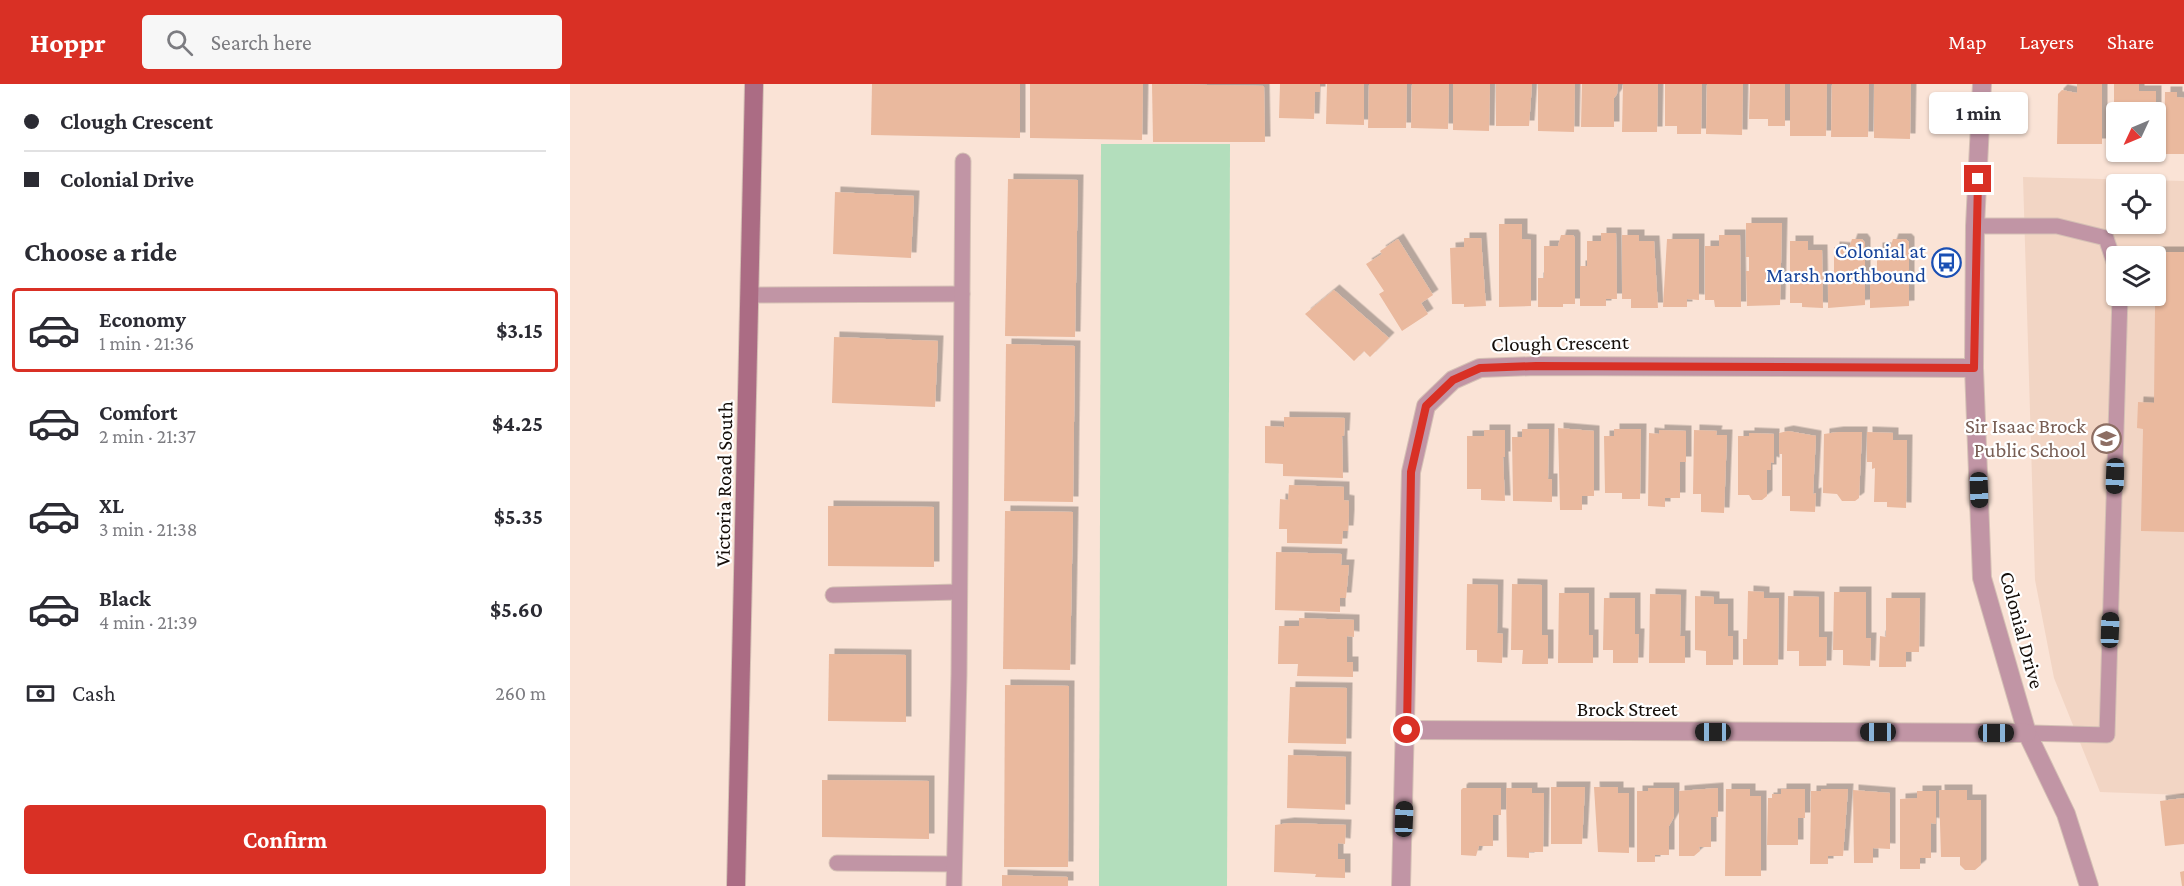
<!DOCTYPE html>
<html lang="en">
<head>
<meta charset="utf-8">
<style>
  body { margin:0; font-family:"Crimson Pro",serif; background:#f7f7f7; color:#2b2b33; height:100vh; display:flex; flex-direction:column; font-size:22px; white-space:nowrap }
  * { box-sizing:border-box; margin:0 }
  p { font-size:20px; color:#7c7c81 }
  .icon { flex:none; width:33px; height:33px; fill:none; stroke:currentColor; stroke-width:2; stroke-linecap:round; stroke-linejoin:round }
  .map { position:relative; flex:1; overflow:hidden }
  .details { display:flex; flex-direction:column; background:#fff; width:570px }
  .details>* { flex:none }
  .guide { display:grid; align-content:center; height:132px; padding:0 24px; background:#fff }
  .needle { width:39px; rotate:226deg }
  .buttons { position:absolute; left:1536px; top:18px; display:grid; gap:12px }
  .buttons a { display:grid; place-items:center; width:60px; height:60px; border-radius:6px; background:#fff; box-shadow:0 2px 4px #0004; font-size:30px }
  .end { position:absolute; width:27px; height:27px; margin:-14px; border:8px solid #d93025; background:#fff; box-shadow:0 0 0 3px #fff }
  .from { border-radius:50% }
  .bubble { position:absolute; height:42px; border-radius:6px; background:#fff; box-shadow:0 2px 4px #0004; font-size:20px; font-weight:700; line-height:42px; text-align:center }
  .car { position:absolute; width:18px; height:36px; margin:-18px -9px; border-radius:8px; box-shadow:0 0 4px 2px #0007; background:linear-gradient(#222 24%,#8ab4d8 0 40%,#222 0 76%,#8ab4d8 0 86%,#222 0) }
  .guide b { display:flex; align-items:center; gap:21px; height:57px; font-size:22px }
  .guide b+b { border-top:2px solid #e1e1e2 }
  .guide i { width:15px; height:15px; background:#2b2b33 }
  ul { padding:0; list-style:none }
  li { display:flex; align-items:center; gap:18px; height:84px; margin:0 12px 9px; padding:0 12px; border:3px solid transparent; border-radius:6px }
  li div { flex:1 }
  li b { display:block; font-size:22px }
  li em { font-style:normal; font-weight:700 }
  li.selected { border-color:#d93025 }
  li>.icon { width:54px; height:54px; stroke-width:1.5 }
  h2 { padding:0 24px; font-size:27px; line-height:72px }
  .pay { display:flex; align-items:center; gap:15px; height:66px; padding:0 24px; font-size:22px }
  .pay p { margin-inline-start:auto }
  .primary-button { display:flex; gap:12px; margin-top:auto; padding:12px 24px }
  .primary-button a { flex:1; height:69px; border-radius:6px; background:#d93025; color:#fff; font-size:24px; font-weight:700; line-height:69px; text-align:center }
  header { display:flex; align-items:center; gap:36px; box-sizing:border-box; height:84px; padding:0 30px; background:#d93025; color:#fff }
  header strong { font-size:28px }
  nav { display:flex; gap:33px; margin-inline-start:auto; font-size:21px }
  .search { width:420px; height:54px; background:#f7f7f7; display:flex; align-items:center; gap:15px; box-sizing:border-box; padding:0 21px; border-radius:6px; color:#7c7c81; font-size:22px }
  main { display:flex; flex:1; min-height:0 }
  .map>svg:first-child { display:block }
  .built { fill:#f2d5c4; fill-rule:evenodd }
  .green { fill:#b3debc }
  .building { fill:#eab99e; filter:url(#shadow) }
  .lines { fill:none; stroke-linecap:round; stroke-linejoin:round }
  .service-casing { stroke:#d5c1b5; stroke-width:17 }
  .minor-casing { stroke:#d5c1b5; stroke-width:20 }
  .secondary-casing { stroke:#d5c1b5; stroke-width:20 }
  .service { stroke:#c195a5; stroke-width:15 }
  .minor { stroke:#c195a5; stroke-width:18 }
  .secondary { stroke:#ab6c84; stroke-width:18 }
  .route { stroke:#d93025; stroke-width:8 }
  .labels { text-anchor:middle; stroke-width:4.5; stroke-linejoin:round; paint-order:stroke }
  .transit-label { font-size:21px; fill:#164399; stroke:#fff; text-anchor:end }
  .street-label { font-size:21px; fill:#150e09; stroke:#fff }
  .education-label { font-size:21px; fill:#785e54; stroke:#fff; text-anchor:end }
</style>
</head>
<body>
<header>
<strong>Hoppr</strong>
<div class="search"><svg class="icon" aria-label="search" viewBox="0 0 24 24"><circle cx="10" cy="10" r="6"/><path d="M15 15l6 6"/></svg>Search here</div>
<nav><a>Map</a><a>Layers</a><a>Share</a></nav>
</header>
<main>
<section class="details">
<div class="guide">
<b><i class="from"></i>Clough Crescent</b>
<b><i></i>Colonial Drive</b>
</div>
<h2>Choose a ride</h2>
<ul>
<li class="selected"><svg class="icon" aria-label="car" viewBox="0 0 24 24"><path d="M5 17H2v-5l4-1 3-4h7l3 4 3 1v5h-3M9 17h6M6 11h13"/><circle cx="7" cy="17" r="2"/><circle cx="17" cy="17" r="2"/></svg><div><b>Economy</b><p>1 min · 21:36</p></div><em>$3.15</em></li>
<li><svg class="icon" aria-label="car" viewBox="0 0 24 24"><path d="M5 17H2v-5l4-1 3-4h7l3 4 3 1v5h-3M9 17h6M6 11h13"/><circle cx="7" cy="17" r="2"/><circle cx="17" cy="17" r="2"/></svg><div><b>Comfort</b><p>2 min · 21:37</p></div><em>$4.25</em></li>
<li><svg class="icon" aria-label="car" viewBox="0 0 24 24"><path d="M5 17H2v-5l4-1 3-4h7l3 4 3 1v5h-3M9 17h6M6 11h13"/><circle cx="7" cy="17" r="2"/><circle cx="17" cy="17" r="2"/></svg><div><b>XL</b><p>3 min · 21:38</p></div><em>$5.35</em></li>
<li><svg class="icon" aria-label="car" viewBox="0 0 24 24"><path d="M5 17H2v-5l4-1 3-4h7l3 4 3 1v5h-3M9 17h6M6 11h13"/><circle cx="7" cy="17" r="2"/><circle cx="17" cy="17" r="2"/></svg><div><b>Black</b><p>4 min · 21:39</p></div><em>$5.60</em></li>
</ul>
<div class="pay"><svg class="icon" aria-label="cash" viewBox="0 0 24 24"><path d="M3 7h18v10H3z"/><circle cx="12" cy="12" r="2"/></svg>Cash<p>260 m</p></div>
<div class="primary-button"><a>Confirm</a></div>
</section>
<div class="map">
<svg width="1614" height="802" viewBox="0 0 1614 802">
  <defs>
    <filter id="shadow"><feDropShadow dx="5.5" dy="-5.5" stdDeviation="0" flood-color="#0004"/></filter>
  </defs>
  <rect width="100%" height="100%" fill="#fae3d6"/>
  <path class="built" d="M1453 93 1614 97V711L1530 708 1484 594 1465 496ZM1546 100H1586V140H1546ZM1546 172H1586V212H1546Z"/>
  <polygon class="green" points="531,60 660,60 657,802 529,802"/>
  <g class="building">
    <polygon points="302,0 450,0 450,54 301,51"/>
    <polygon points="460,0 573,0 572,56 460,54"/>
    <polygon points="582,0 694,2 695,58 583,58"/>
    <polygon points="710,0 750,0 750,8 745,8 744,35 709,34"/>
    <polygon points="757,0 794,0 794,41 756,40"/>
    <polygon points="799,0 837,0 836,44 798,44"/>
    <polygon points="842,0 879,0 878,45 841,44"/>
    <polygon points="883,0 920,0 919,47 883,46"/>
    <polygon points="926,0 962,0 959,42 926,42"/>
    <polygon points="968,0 1005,0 1004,48 968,47"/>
    <polygon points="1012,0 1048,0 1047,10 1044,14 1044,43 1011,43"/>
    <polygon points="1053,0 1088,0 1087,48 1052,48"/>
    <polygon points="1095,0 1132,0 1131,50 1107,50 1107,42 1095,42"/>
    <polygon points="1137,0 1173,0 1172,51 1136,50"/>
    <polygon points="1180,0 1215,0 1215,42 1198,42 1198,35 1179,35"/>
    <polygon points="1220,0 1257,0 1256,52 1220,52"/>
    <polygon points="1262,0 1299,0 1298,53 1261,53"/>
    <polygon points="1304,0 1341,0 1340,55 1304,54"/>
    <polygon points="1507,0 1532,0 1532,60 1487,60 1488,10 1492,6 1507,9"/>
    <polygon points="1544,0 1569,0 1569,7 1586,7 1586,28 1546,28 1546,68 1586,68 1586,70 1544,70"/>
    <polygon points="1595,8 1607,8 1607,13 1614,14 1614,70 1594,70"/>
    <polygon points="438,95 508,96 505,253 435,252"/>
    <polygon points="265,108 344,112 341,174 263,170"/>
    <polygon points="1176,139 1212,139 1210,221 1177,222 1176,187 1179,187 1179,173 1176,173"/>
    <polygon points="929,140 952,140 952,155 961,156 961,222 929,223"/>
    <polygon points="1031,149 1046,149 1047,215 1036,215 1036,222 1010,222 1010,182 1017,182 1017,157 1031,157"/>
    <polygon points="991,151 1003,151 1005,154 1005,220 993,220 993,223 968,223 968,194 974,194 974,162 988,162"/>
    <polygon points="1052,151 1069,151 1069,157 1084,157 1088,224 1061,224 1061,215 1052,215"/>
    <polygon points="1149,151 1170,151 1171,223 1145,223 1144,216 1135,216 1135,162 1149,162"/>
    <polygon points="894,154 911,154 916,222 894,223 894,220 882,220 880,164 894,163"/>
    <polygon points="828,155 863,211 851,219 858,230 832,247 809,210 814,207 796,180 812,170 810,167"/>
    <polygon points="1097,155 1129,155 1129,216 1117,215 1117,223 1093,223"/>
    <polygon points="1282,155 1292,155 1295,159 1295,221 1258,224 1258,194 1264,194 1264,163 1279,164"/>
    <polygon points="1323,155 1336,155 1339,158 1339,222 1300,224 1300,195 1305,195 1307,189 1307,164 1320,164"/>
    <polygon points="1220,157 1238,157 1238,166 1252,166 1253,224 1232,223 1232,219 1220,219"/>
    <polygon points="1580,168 1614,168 1614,448 1571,447 1573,345 1567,344 1568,318 1584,319 1585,222 1579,222 1579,212 1586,212 1586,172 1580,172"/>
    <polygon points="764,206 819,254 800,273 794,267 784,277 735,230"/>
    <polygon points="264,253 368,257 365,323 262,319"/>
    <polygon points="436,260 505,262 503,418 434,417"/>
    <polygon points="714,333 775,334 774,352 772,352 773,394 713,392 713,380 695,379 695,342 714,343"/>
    <polygon points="988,344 1024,347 1024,412 1012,412 1012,426 990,426"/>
    <polygon points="952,345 979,345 978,395 982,395 982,418 943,417 942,353 952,353"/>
    <polygon points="1044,345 1071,345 1070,415 1052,415 1052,409 1035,409 1034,352 1044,352"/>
    <polygon points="914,346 935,346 935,373 933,373 935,417 911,416 911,405 897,405 897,352 914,352"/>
    <polygon points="1089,346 1116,347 1116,378 1110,378 1110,414 1095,414 1095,423 1078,422 1079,349 1089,350"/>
    <polygon points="1124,346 1147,347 1146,351 1157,351 1154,429 1131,428 1131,410 1123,410"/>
    <polygon points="1218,347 1246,352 1243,410 1246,409 1245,428 1220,427 1220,412 1212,412 1212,370 1209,370 1209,349"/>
    <polygon points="1268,348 1292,348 1289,414 1285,417 1272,417 1267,410 1253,409 1254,350"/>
    <polygon points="1297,348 1323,349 1323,356 1337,356 1336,424 1317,423 1317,418 1304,418 1305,384 1302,385 1302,378 1297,378"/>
    <polygon points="1179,349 1204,350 1204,379 1201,378 1201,386 1197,386 1197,412 1192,416 1182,416 1179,411 1168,411 1168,352 1179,352"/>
    <polygon points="719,401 774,403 774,416 779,417 779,431 778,447 773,447 772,460 717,459 717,445 709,445 710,415 718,416"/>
    <polygon points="258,422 364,423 364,483 258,482"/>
    <polygon points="435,427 503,428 500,586 433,585"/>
    <polygon points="706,468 772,470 771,481 779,481 776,514 770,514 770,528 705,526"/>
    <polygon points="897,500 928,501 927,549 933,550 932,579 907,578 907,566 896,566"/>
    <polygon points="942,500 972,501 972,551 978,551 978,580 952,580 953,566 941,566"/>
    <polygon points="1178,507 1194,508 1194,514 1209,514 1208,581 1173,581 1173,555 1177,555"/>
    <polygon points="1264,508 1296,508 1296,554 1301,554 1300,582 1273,581 1273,566 1263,566"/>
    <polygon points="989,509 1019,509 1019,551 1023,551 1023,579 988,579"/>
    <polygon points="1080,510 1111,511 1110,552 1115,552 1115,579 1079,579"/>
    <polygon points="1125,512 1144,513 1144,520 1158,520 1158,552 1163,552 1163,581 1136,581 1136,567 1125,566"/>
    <polygon points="1218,512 1249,513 1249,553 1257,553 1256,582 1229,582 1229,567 1217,567"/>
    <polygon points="1034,514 1065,514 1065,550 1069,550 1068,579 1043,579 1043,566 1033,566"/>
    <polygon points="1316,514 1350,514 1349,568 1336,568 1336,583 1309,583 1310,552 1316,553"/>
    <polygon points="729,534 784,536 784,553 777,552 777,578 783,578 783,593 727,592 728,580 708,580 709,542 729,542"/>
    <polygon points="259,570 336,571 336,638 258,637"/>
    <polygon points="435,601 499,602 498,783 434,783"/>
    <polygon points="720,603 777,604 776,660 718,659"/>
    <polygon points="718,671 776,673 775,726 717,724"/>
    <polygon points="252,696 359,697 359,755 252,753"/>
    <polygon points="981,703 1015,703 1012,760 981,760"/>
    <polygon points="1024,703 1048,703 1048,709 1059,709 1059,769 1028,768"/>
    <polygon points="893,704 931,704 931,731 923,731 923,762 909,762 906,772 891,771 891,706"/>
    <polygon points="936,704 962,704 962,709 974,709 973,768 959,768 959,774 937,773"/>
    <polygon points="1078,704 1104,704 1104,733 1099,742 1099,771 1085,771 1085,778 1067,778 1067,707 1078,707"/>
    <polygon points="1148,704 1148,733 1141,733 1141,763 1129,763 1130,767 1124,772 1109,772 1109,707"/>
    <polygon points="1156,705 1180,705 1180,712 1191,712 1191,792 1155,792"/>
    <polygon points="1211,705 1235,705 1235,734 1228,734 1228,761 1197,761 1198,714 1202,714 1202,710 1211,710"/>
    <polygon points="1251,705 1278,705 1273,772 1258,772 1258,780 1240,780 1241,707 1251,707"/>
    <polygon points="1283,706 1320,709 1320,765 1303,764 1303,779 1284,779"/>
    <polygon points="1369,706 1397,706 1397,716 1411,716 1411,781 1405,786 1395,786 1390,781 1390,773 1371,773"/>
    <polygon points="1347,707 1366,707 1366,740 1361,739 1361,774 1350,774 1350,785 1330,785 1330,715 1347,714"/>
    <polygon points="1614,714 1614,760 1595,762 1590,717"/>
    <polygon points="719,739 776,741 775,760 768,759 768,775 775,775 775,794 745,793 746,790 704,788 705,741"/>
    <polygon points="1614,787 1614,802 1612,802 1610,788"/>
    <polygon points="432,791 498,793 498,802 432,802"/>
  </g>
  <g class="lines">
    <defs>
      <g id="service">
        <polyline points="1405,142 1487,142 1536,154 1546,184"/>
        <polyline points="181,211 392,210"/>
        <polyline points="263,511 388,508"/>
        <polyline points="1457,649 1537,651 1550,212"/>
        <polyline points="267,779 384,780"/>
        <polyline points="384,802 389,590 393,77"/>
      </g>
      <g id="minor">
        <polyline points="1412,0 1405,142 1404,284 1412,494 1457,649 1496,730 1519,802"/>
        <polyline points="837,646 1457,649"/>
        <polyline points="831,802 841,388 856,322 883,296 910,284 966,282 1404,284"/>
      </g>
      <polyline id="secondary" points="166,802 184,0"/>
    </defs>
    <use href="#service" class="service-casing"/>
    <use href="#minor" class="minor-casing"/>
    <use href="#secondary" class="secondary-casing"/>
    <use href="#service" class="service"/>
    <use href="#minor" class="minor"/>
    <use href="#secondary" class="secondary"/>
  </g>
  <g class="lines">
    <polyline class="route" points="837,646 841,388 856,322 883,296 910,284 966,282 1404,284 1408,95"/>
  </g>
  <defs>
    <symbol id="bus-ring" viewBox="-11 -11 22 22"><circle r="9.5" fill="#fff" stroke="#1a4fb4" stroke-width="1.5"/><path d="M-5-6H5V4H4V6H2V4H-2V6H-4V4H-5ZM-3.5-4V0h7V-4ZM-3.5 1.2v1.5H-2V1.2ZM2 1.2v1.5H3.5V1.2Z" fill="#1a4fb4"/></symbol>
    <symbol id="school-ring" viewBox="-11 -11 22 22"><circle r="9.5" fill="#fff" stroke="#8d6e63" stroke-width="1.5"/><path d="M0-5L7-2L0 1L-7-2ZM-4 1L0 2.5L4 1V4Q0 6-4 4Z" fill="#8d6e63"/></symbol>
  </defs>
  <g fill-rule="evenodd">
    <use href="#bus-ring" x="1360" y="162" width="33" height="33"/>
    <use href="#school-ring" x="1520" y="338" width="33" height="33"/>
  </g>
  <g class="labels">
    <g class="transit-label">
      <text x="1356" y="174">Colonial at<tspan x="1356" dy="24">Marsh northbound</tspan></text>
    </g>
    <g class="street-label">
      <text transform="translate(990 259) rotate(-1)" y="7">Clough Crescent</text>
      <text transform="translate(154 400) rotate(-89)" y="7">Victoria Road South</text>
      <text transform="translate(1452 546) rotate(75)" y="7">Colonial Drive</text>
      <text x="1057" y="632">Brock Street</text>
    </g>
    <g class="education-label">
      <text x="1516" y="349">Sir Isaac Brock<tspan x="1516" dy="24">Public School</tspan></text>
    </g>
  </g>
</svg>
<div class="buttons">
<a><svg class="needle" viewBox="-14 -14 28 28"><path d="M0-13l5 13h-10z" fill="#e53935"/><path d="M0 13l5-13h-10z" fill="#7c7c81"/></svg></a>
<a><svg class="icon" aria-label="locate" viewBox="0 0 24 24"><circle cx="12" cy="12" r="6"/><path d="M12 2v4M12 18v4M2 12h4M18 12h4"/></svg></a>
<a><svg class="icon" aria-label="layers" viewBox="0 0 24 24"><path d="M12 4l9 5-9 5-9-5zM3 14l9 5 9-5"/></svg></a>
</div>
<i class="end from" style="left:837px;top:646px"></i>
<i class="end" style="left:1408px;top:95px"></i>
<div class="bubble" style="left:1359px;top:8px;width:99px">1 min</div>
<i class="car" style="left:1545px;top:392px;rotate:182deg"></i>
<i class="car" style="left:1409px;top:406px;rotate:178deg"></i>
<i class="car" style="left:1540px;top:546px;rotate:2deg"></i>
<i class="car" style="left:1143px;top:648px;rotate:270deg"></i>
<i class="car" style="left:1308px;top:648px;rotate:270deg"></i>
<i class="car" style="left:1426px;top:649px;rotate:90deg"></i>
<i class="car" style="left:834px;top:735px;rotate:2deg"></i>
</div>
</main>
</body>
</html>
